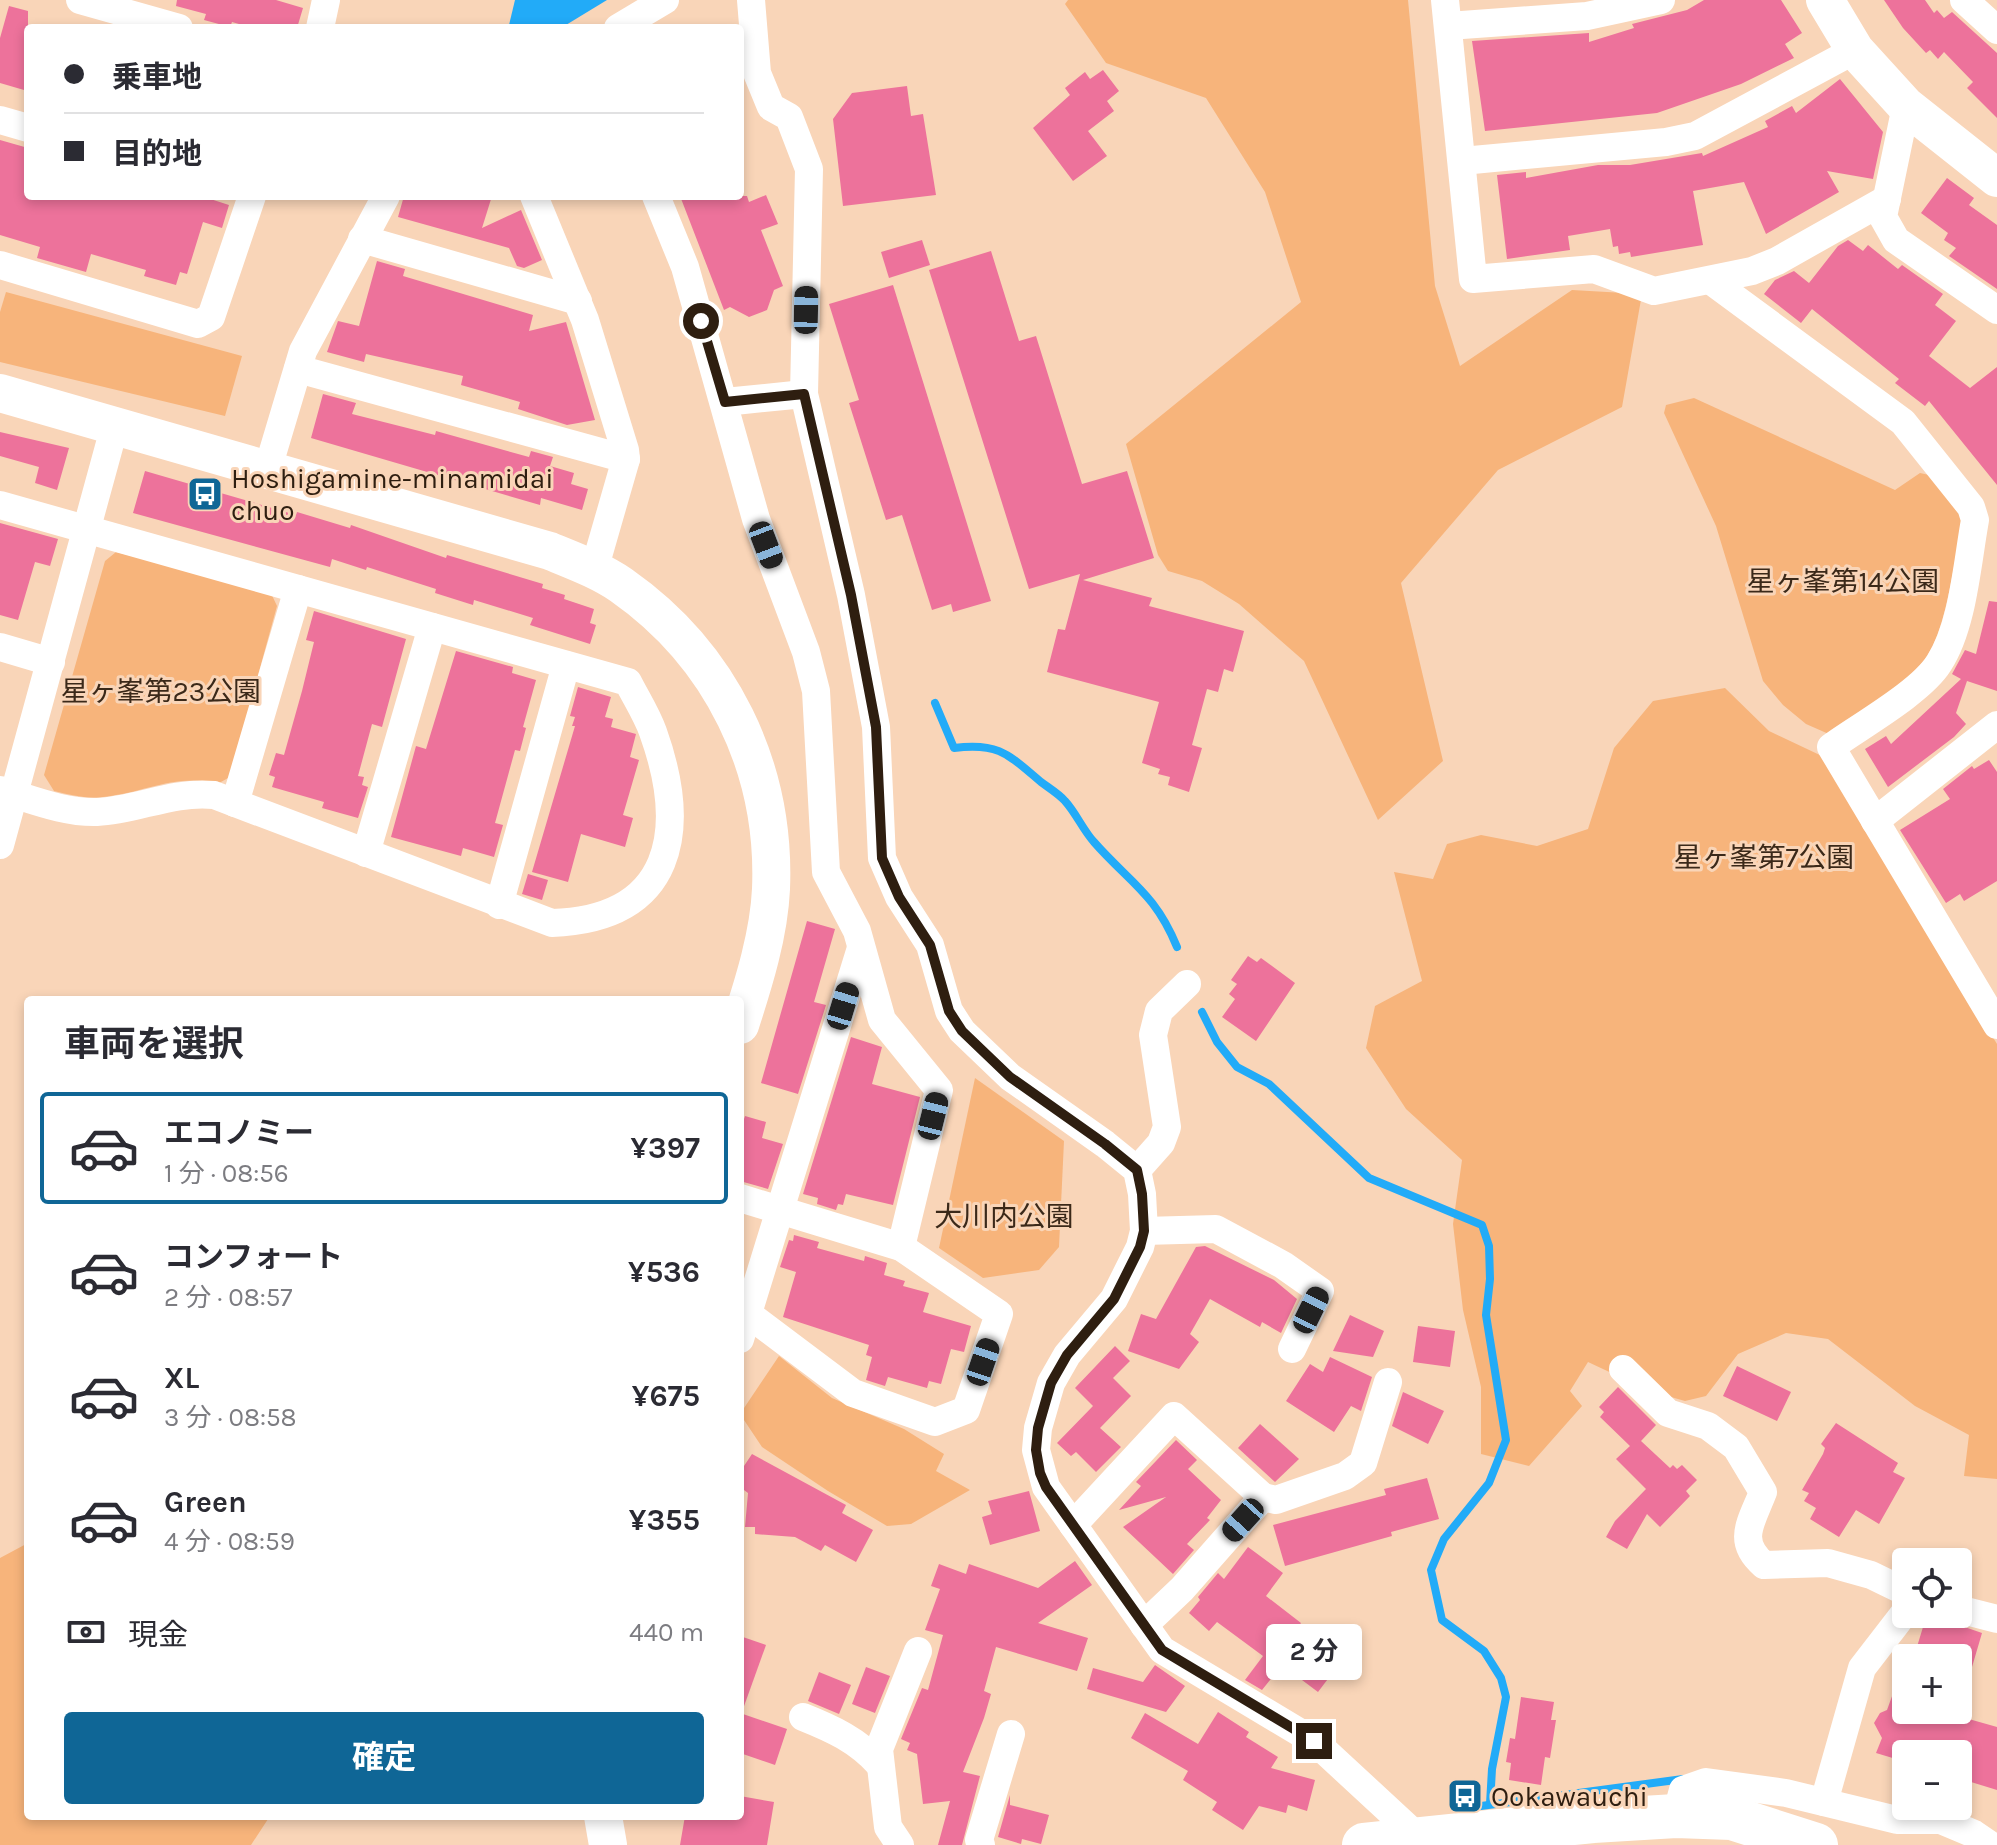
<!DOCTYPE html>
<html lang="ja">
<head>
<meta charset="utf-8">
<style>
  body { margin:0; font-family:Karla,"Noto Sans JP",sans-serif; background:#f2f2f3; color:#2b2b33; height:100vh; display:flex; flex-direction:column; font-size:30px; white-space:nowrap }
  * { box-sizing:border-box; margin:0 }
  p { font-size:26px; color:#7c7c81 }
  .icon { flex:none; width:44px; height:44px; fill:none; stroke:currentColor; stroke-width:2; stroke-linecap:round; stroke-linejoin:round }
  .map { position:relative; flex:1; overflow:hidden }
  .drawer { position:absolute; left:24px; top:996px; width:720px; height:824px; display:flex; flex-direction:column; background:#fff; border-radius:8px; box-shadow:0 4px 12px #0003 }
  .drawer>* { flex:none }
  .top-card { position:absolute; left:24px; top:24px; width:720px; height:176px; border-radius:8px; box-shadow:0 4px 12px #0003; display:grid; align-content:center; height:176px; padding:0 40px; background:#fff }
  .tools { position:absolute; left:1892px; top:1548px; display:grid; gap:16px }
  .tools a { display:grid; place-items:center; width:80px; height:80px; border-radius:8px; background:#fff; box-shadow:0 4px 12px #0003; font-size:40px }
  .end { position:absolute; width:36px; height:36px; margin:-18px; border:10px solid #2e1e10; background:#fff; box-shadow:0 0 0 4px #fff }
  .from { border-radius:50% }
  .bubble { position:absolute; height:56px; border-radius:8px; background:#fff; box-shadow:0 4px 12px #0003; font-size:26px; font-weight:700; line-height:56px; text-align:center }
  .car { position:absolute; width:24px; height:48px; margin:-24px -12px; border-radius:10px; box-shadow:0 0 6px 2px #0007; background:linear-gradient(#222 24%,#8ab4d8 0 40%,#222 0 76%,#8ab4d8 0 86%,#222 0) }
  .top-card b { display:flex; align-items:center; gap:28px; height:76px; font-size:30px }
  .top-card b+b { border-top:2px solid #e1e1e2 }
  .top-card i { width:20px; height:20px; background:#2b2b33 }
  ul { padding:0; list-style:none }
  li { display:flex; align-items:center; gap:24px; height:112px; margin:0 16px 12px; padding:0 24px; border:4px solid transparent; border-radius:8px }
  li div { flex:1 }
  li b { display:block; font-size:30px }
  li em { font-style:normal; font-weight:700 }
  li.active { border-color:#0f6696 }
  li>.icon { width:72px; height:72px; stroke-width:1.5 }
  h2 { padding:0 40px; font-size:36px; line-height:96px }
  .pay { display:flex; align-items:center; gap:20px; height:88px; padding:0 40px; font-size:30px }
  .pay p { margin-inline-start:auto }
  .primary-button { display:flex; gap:16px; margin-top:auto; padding:16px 40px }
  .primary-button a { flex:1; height:92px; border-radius:8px; background:#0f6696; color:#fff; font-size:32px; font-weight:700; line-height:92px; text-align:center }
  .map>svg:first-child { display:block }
  .green { fill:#f7b47b }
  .water { fill:#22abf8 }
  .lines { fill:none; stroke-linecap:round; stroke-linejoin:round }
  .stream { stroke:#22abf8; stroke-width:8 }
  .building { fill:#ed729b }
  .street { stroke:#fff; stroke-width:28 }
  .secondary { stroke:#fff; stroke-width:38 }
  .primary { stroke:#fff; stroke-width:44 }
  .route { stroke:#2e1e10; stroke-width:10 }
  .labels { text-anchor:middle; stroke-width:6; stroke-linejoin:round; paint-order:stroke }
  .poi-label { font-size:28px; fill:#2e1e10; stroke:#f9d5b8; text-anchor:start }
  .park-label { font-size:28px; fill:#3b2919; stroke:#f9d5b8 }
</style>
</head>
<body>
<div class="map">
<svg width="1997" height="1845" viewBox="0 0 1997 1845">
  <rect width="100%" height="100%" fill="#f9d5b8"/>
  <g class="green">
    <polygon points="1068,0 1408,0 1435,286 1460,366 1572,290 1642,294 1622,407 1498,470 1401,583 1443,761 1378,820 1304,661 1239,604 1202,581 1168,571 1158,555 1126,444 1301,302 1265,192 1206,98 1106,63 1065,4"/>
    <polygon points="6,292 242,356 225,416 0,362 0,312"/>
    <path d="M1694 398 1895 490 1920 473 1929 475 1963 519C1955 555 1947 627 1927 656 1907 686 1860 713 1831 735L1806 724 1783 705 1763 681 1716 526 1664 413 1666 405Z"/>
    <path d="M116 552 270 591 277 606 230 777 219 783C170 774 149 792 103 797 86 799 71 795 54 791L44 775 105 561Z"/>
    <polygon points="1725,688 1769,731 1824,757 1997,1044 1997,1479 1964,1476 1969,1435 1915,1406 1828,1339 1786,1333 1738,1354 1706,1396 1685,1401 1650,1391 1588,1362 1570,1391 1582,1406 1529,1466 1481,1454 1481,1387 1463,1310 1453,1224 1462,1160 1406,1109 1366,1048 1375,1006 1422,981 1394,872 1433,879 1447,844 1481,835 1537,846 1588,829 1614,748 1653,701"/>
    <polygon points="975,1078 1064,1141 1059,1247 1039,1270 983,1278 939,1248"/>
    <polygon points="779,1356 832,1398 904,1429 944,1454 936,1471 970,1490 911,1524 887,1526 828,1491 762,1447 740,1414"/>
    <polygon points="28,1543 28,1816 270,1816 251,1845 0,1845 0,1558"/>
  </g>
  <polygon class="water" points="515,0 607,0 561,28 509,25"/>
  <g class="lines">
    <g class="stream">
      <path d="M935 703 954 748C999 742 1009 755 1041 782 1049 788 1059 794 1065 801 1076 813 1083 830 1094 842 1129 882 1155 893 1177 947"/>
      <polyline points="1202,1012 1217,1042 1237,1067 1269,1084 1369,1178 1482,1225 1489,1246 1490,1279 1486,1315 1506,1440 1489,1483 1444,1539 1431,1570 1442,1620 1484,1651 1501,1678 1506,1697 1492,1769 1490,1804"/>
      <polyline points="1466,1808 1683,1779"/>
    </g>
  </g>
  <g class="building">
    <polygon points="177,0 276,0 303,8 297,28 253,28 232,22 230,27 204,20 206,14 176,6"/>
    <polygon points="1704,0 1781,0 1802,33 1785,44 1794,58 1741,84 1657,113 1485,131 1472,41 1589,33 1589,42 1634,28 1632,24 1687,10"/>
    <polygon points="1884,0 1925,0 1934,13 1937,10 1944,18 1952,12 1997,53 1997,118 1967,88 1973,82 1944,52 1938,59 1930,50 1926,53 1903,28"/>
    <polygon points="9,6 28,11 28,75 24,90 0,83 0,38"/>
    <polygon points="1103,70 1119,91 1107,101 1114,111 1088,131 1107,156 1073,181 1033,128 1070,95 1065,88 1085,72 1090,79"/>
    <polygon points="1840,79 1883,132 1873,179 1827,171 1839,192 1766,234 1744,182 1693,191 1703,245 1631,257 1630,252 1619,254 1618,246 1613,247 1610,229 1568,236 1570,250 1507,259 1497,175 1526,172 1526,178 1598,165 1630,165 1702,153 1703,156 1768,127 1765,121 1792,106 1796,113"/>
    <polygon points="907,86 911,116 923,114 936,195 843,206 833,119 852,93"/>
    <polygon points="0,140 28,148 28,196 201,196 229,205 222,228 203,222 187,274 180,272 176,285 144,276 146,270 91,254 86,272 37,258 40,247 0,235"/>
    <polygon points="1947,178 1974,198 1969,205 1997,225 1997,289 1949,256 1956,248 1944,240 1948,233 1921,213"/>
    <polygon points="766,195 778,224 761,230 783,286 774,290 767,310 749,317 730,307 724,310 680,196 747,196 749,202"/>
    <polygon points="404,196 492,196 482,228 521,210 542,260 524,268 517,266 509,248 398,217"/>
    <polygon points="922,240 930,265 889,278 881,252"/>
    <polygon points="1848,240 1863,251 1868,245 1898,269 1902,265 1943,294 1935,305 1956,321 1929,356 1970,388 1997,367 1997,485 1929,401 1925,406 1895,383 1899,379 1812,309 1801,323 1764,294 1775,280 1794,271 1809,283 1838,246"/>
    <polygon points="991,251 1019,341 1036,336 1082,484 1127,471 1154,558 1083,580 1152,598 1149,606 1244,631 1233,672 1224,669 1218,692 1207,689 1192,745 1202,748 1189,792 1168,785 1170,777 1158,774 1160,769 1142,763 1159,702 1047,672 1058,629 1065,630 1080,574 1029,589 929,270"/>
    <polygon points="377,261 405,269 403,276 533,315 529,331 566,322 595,420 567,425 518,409 520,402 461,385 463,376 366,354 364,362 327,352 338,321 359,326"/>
    <polygon points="893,285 991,601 953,612 951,604 932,610 902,515 886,520 849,403 859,400 829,304"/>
    <polygon points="323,394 356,403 352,414 435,435 436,431 529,457 531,451 553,457 550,466 574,473 571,484 588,489 582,510 541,498 540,505 311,438"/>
    <polygon points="0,432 69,448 57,490 35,483 39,467 0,456"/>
    <polygon points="145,471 296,515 297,512 350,528 351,525 446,558 447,555 543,584 542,588 565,595 564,599 594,609 590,623 596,625 590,644 530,625 533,618 474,600 473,605 435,593 436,589 367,567 366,570 332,559 330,567 133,513"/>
    <polygon points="0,523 58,539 50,566 35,562 18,620 0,615"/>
    <polygon points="1989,601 1997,602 1997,691 1967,681 1956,713 1966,724 1954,737 1888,787 1865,749 1886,736 1891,744 1961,679 1952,674 1965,650 1976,654"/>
    <polygon points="314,611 406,639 382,727 372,724 358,776 364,777 362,785 368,787 358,818 322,808 324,802 272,787 275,777 269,775 276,753 284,755 302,691 314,642 306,640"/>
    <polygon points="456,651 513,667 512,673 536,680 523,727 526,728 520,751 515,750 495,823 503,825 494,857 463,848 461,856 391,837 416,746 426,749"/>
    <polygon points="578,687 611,697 605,717 613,719 611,727 636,734 630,757 639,760 623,815 633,818 625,847 581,834 568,882 532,872 575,726 572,726 575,717 570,716"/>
    <polygon points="1989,760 1997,772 1997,881 1964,901 1960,894 1946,903 1900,830 1950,799 1943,789 1972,766 1974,769"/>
    <polygon points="528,874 548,880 542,900 522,894"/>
    <polygon points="807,921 835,929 814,1002 826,1005 798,1094 761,1083"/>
    <polygon points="1248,956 1257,962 1261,958 1295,983 1256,1041 1222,1017 1235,999 1229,994 1237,984 1231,980"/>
    <polygon points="851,1037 882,1047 872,1084 920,1097 893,1205 846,1194 843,1205 838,1204 836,1210 817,1204 818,1198 803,1194"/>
    <polygon points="745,1116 766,1122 762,1138 783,1144 768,1189 740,1181 740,1131"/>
    <polygon points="794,1235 819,1242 817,1248 864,1261 865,1256 887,1263 884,1275 905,1281 903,1286 929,1293 923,1312 971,1326 964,1352 951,1349 941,1384 929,1381 927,1388 888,1377 885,1386 866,1380 872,1357 866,1355 869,1345 783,1317 796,1272 780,1267 789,1240 793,1241"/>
    <polygon points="1205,1246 1274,1280 1297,1299 1281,1333 1262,1322 1260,1327 1210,1299 1190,1334 1199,1342 1179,1369 1128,1351 1141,1314 1156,1319 1196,1247"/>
    <polygon points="1350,1315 1384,1331 1373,1357 1333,1351"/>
    <polygon points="1418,1326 1455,1331 1450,1367 1413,1362"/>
    <polygon points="1115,1346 1130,1361 1113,1378 1131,1396 1100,1428 1121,1447 1096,1472 1076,1452 1071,1456 1057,1443 1093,1406 1075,1388"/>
    <polygon points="1330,1357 1372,1377 1361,1411 1351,1406 1334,1432 1286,1401 1310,1364 1323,1372"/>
    <polygon points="1737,1366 1791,1392 1777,1421 1723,1396"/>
    <polygon points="1618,1387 1656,1425 1641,1441 1670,1468 1673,1465 1677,1469 1682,1465 1697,1480 1686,1491 1690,1496 1660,1527 1647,1514 1627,1549 1606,1537 1615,1521 1646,1489 1616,1459 1630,1446 1600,1417 1604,1412 1599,1407"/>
    <polygon points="1403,1392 1444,1411 1428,1444 1392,1426"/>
    <polygon points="1836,1423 1898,1463 1893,1472 1905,1478 1879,1524 1856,1510 1839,1537 1810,1519 1816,1508 1804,1501 1809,1493 1802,1490 1823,1454 1825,1448 1821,1444"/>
    <polygon points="1260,1424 1299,1459 1275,1482 1238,1448"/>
    <polygon points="1176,1440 1197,1460 1188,1469 1221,1500 1207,1518 1210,1520 1187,1544 1194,1550 1173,1574 1123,1527 1166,1497 1119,1510 1141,1486 1136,1482"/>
    <polygon points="752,1454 846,1505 842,1513 873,1530 856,1562 825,1545 821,1551 795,1537 755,1534 755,1527 745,1527 748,1493 740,1487 740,1472"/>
    <polygon points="1427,1478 1439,1519 1391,1532 1392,1536 1285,1566 1273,1525 1386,1495 1384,1489"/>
    <polygon points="1029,1491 1040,1531 990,1545 982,1517 992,1514 988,1501"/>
    <polygon points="1248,1547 1283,1573 1266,1596 1301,1623 1296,1630 1340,1663 1318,1692 1282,1665 1262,1690 1245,1680 1263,1656 1217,1622 1209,1631 1189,1613 1200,1600 1198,1597 1218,1573 1224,1579"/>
    <polygon points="1075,1561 1092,1585 1038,1623 1088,1638 1077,1671 996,1647 984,1691 991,1694 984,1718 963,1772 980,1776 962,1845 938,1845 950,1801 923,1804 917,1754 907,1750 910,1743 901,1739 922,1688 928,1690 943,1635 925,1630 940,1589 931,1586 939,1564 966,1574 969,1564 1038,1588"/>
    <polygon points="1927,1614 1982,1633 1972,1667 1958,1663 1958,1658 1943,1658 1916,1650"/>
    <polygon points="740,1636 766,1645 743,1709 740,1708"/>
    <polygon points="1155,1665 1185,1686 1166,1712 1087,1689 1093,1668 1143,1682"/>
    <polygon points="1903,1666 1906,1666 1906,1710 1937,1710 1997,1727 1997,1790 1958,1778 1958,1754 1906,1754 1906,1762 1876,1753 1882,1738 1874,1723 1880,1713 1887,1710"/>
    <polygon points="866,1667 890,1676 875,1713 852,1704"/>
    <polygon points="819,1672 851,1685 839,1714 808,1701"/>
    <polygon points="1521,1697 1554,1702 1551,1720 1556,1720 1550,1758 1545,1757 1541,1785 1509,1780 1511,1763 1506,1762 1510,1738 1515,1739"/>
    <polygon points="1218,1712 1249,1732 1246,1737 1278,1757 1271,1768 1315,1780 1307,1811 1288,1805 1286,1813 1259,1806 1243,1830 1212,1810 1217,1802 1183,1780 1188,1771 1131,1738 1145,1713 1198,1744"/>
    <polygon points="740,1713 787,1729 775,1765 740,1753"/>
    <polygon points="1010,1795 1010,1805 1049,1815 1041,1844 1022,1839 1021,1844 998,1837"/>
    <polygon points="740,1796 774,1802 767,1845 680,1845 685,1816 740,1816"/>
  </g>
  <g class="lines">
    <g class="street">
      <polyline points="80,0 179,28"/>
      <polyline points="751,0 757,73 771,107 789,117 809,169 804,394 851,595 876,727 882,858 899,897 930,945 949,1011 962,1031 1010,1077 1105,1144 1137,1170 1142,1194 1144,1231 1140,1247 1114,1299 1067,1355 1051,1383 1038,1428 1036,1450 1046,1487 1162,1650 1314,1741 1420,1839"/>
      <polyline points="1445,0 1473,279 1594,269 1654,291 1752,271 1777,261 1887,199"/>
      <polyline points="1964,0 1997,30"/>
      <polyline points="1448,26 1587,16 1661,0"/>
      <polyline points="320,28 326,0"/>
      <polyline points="618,28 665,0"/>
      <polyline points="1906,106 1883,217 1896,240 1997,310"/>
      <polyline points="0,120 28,128"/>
      <polyline points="1462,161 1666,142 1695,136 1855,50"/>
      <polyline points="534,196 585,320 625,450 626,459 594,570"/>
      <polyline points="656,196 685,267 756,519 806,652 816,691 826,872 857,931 882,1020 939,1090 901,1247"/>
      <polyline points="362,239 578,301"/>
      <polyline points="0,265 198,324 211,317 252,196"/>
      <path d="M1710 280 1903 422 1971 507 1975 520C1967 564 1963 626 1939 663 1921 692 1860 726 1831 747L1997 1025"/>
      <polyline points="298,369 626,459"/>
      <polyline points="725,402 804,394"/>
      <polyline points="268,468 303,351 386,196"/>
      <path d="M0 505 628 682C636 698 647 715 653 732 688 830 674 919 552 923L214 795C171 791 138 810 97 812 64 813 31 799 0 790"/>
      <polyline points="0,647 51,662"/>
      <polyline points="235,803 298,589"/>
      <polyline points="1875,821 1997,725"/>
      <polyline points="0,845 115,425"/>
      <polyline points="366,853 432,627"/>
      <polyline points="499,905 566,665"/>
      <polyline points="1137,1170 1161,1143 1167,1127 1153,1035 1159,1011 1187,984"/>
      <polyline points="740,1198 901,1247 999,1314 966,1410 935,1422 853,1393 748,1314"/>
      <polyline points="1144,1231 1216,1229 1283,1265 1320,1291 1292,1349"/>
      <polyline points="740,1339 861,948"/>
      <path d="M1623 1369 1668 1413 1708 1426 1736 1447 1763 1492C1751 1523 1736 1541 1764 1565L1828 1563 1871 1575 1906 1592"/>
      <polyline points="1263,1497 1276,1500 1345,1476 1363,1463 1388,1382"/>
      <polyline points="1073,1525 1174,1416 1263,1497 1182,1589 1144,1625"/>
      <polyline points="1958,1609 1997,1619"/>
      <path d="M803 1717C833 1729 857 1740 879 1764"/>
      <polyline points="1824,1802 1862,1668 1906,1611"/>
      <polyline points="1676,1816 1683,1790 1706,1782 1786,1793 1897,1820 1941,1820 1974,1834 1990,1845"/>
      <polyline points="900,1845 888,1827 879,1749 918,1651"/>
      <polyline points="981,1845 979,1840 1011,1734"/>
    </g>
    <g class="secondary">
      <polyline points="1825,0 1855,50 1906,106 1997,178"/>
      <path d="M0 393 550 551C574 561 599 570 621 585 721 655 776 767 771 889 769 934 754 982 740 1025"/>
      <polyline points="603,1816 608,1845"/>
    </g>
    <polyline class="primary" points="1364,1845 1593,1821 1676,1816 1732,1818 1816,1845"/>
  </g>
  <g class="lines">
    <polyline class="route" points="701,321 725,402 804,394 851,595 876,727 882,858 899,897 930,945 949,1011 962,1031 1010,1077 1105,1144 1137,1170 1142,1194 1144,1231 1140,1247 1114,1299 1067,1355 1051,1383 1038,1428 1036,1450 1040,1473 1046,1487 1162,1650 1314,1741"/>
  </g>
  <defs>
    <symbol id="bus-square" viewBox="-11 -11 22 22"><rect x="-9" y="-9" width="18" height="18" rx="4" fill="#0f6696" stroke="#f9d5b8"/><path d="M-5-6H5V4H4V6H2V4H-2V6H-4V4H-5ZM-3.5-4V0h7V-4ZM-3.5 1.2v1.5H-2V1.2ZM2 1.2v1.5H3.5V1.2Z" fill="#fff"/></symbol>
  </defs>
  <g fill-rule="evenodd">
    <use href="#bus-square" x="185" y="474" width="40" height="40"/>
    <use href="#bus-square" x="1445" y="1776" width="40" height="40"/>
  </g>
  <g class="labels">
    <g class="poi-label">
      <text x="231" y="488">Hoshigamine-minamidai<tspan x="231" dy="32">chuo</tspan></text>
      <text x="1491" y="1806">Ookawauchi</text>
    </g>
    <g class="park-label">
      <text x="1843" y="591">星ヶ峯第14公園</text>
      <text x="161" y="701">星ヶ峯第23公園</text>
      <text x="1764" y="867">星ヶ峯第7公園</text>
      <text x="1004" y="1226">大川内公園</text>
    </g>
  </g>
</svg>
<div class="tools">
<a><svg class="icon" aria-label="locate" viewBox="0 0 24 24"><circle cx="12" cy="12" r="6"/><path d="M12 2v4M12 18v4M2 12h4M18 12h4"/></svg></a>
<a>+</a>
<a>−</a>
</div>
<i class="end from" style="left:701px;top:321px"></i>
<i class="end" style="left:1314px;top:1741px"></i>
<div class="bubble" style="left:1266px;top:1624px;width:96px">2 分</div>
<i class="car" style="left:806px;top:310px;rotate:1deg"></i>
<i class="car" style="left:766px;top:545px;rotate:159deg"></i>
<i class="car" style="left:843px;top:1006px;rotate:17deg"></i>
<i class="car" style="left:933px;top:1116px;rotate:14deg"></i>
<i class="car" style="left:1311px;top:1310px;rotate:26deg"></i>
<i class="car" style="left:983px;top:1362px;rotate:19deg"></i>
<i class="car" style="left:1243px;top:1520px;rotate:222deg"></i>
<div class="top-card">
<b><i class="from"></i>乗車地</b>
<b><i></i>目的地</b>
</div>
<section class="drawer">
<h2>車両を選択</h2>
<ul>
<li class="active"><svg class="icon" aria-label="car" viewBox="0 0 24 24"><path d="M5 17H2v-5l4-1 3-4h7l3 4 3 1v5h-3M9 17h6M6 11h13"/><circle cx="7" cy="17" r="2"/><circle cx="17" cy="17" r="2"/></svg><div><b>エコノミー</b><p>1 分 · 08:56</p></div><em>¥397</em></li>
<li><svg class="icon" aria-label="car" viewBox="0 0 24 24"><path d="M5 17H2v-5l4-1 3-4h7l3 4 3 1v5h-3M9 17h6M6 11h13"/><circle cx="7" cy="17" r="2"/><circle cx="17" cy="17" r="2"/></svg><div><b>コンフォート</b><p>2 分 · 08:57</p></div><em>¥536</em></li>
<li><svg class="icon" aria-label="car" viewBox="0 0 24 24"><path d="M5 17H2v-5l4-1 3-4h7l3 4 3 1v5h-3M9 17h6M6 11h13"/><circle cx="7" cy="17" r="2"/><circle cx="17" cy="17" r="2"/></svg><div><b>XL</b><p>3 分 · 08:58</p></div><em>¥675</em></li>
<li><svg class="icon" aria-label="car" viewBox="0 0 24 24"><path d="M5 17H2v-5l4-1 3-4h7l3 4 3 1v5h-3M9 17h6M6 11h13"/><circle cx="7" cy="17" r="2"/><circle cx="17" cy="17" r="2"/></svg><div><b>Green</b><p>4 分 · 08:59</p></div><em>¥355</em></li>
</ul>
<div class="pay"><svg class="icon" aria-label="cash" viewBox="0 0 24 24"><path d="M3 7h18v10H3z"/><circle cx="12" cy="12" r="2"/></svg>現金<p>440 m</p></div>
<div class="primary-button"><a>確定</a></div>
</section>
</div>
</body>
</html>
